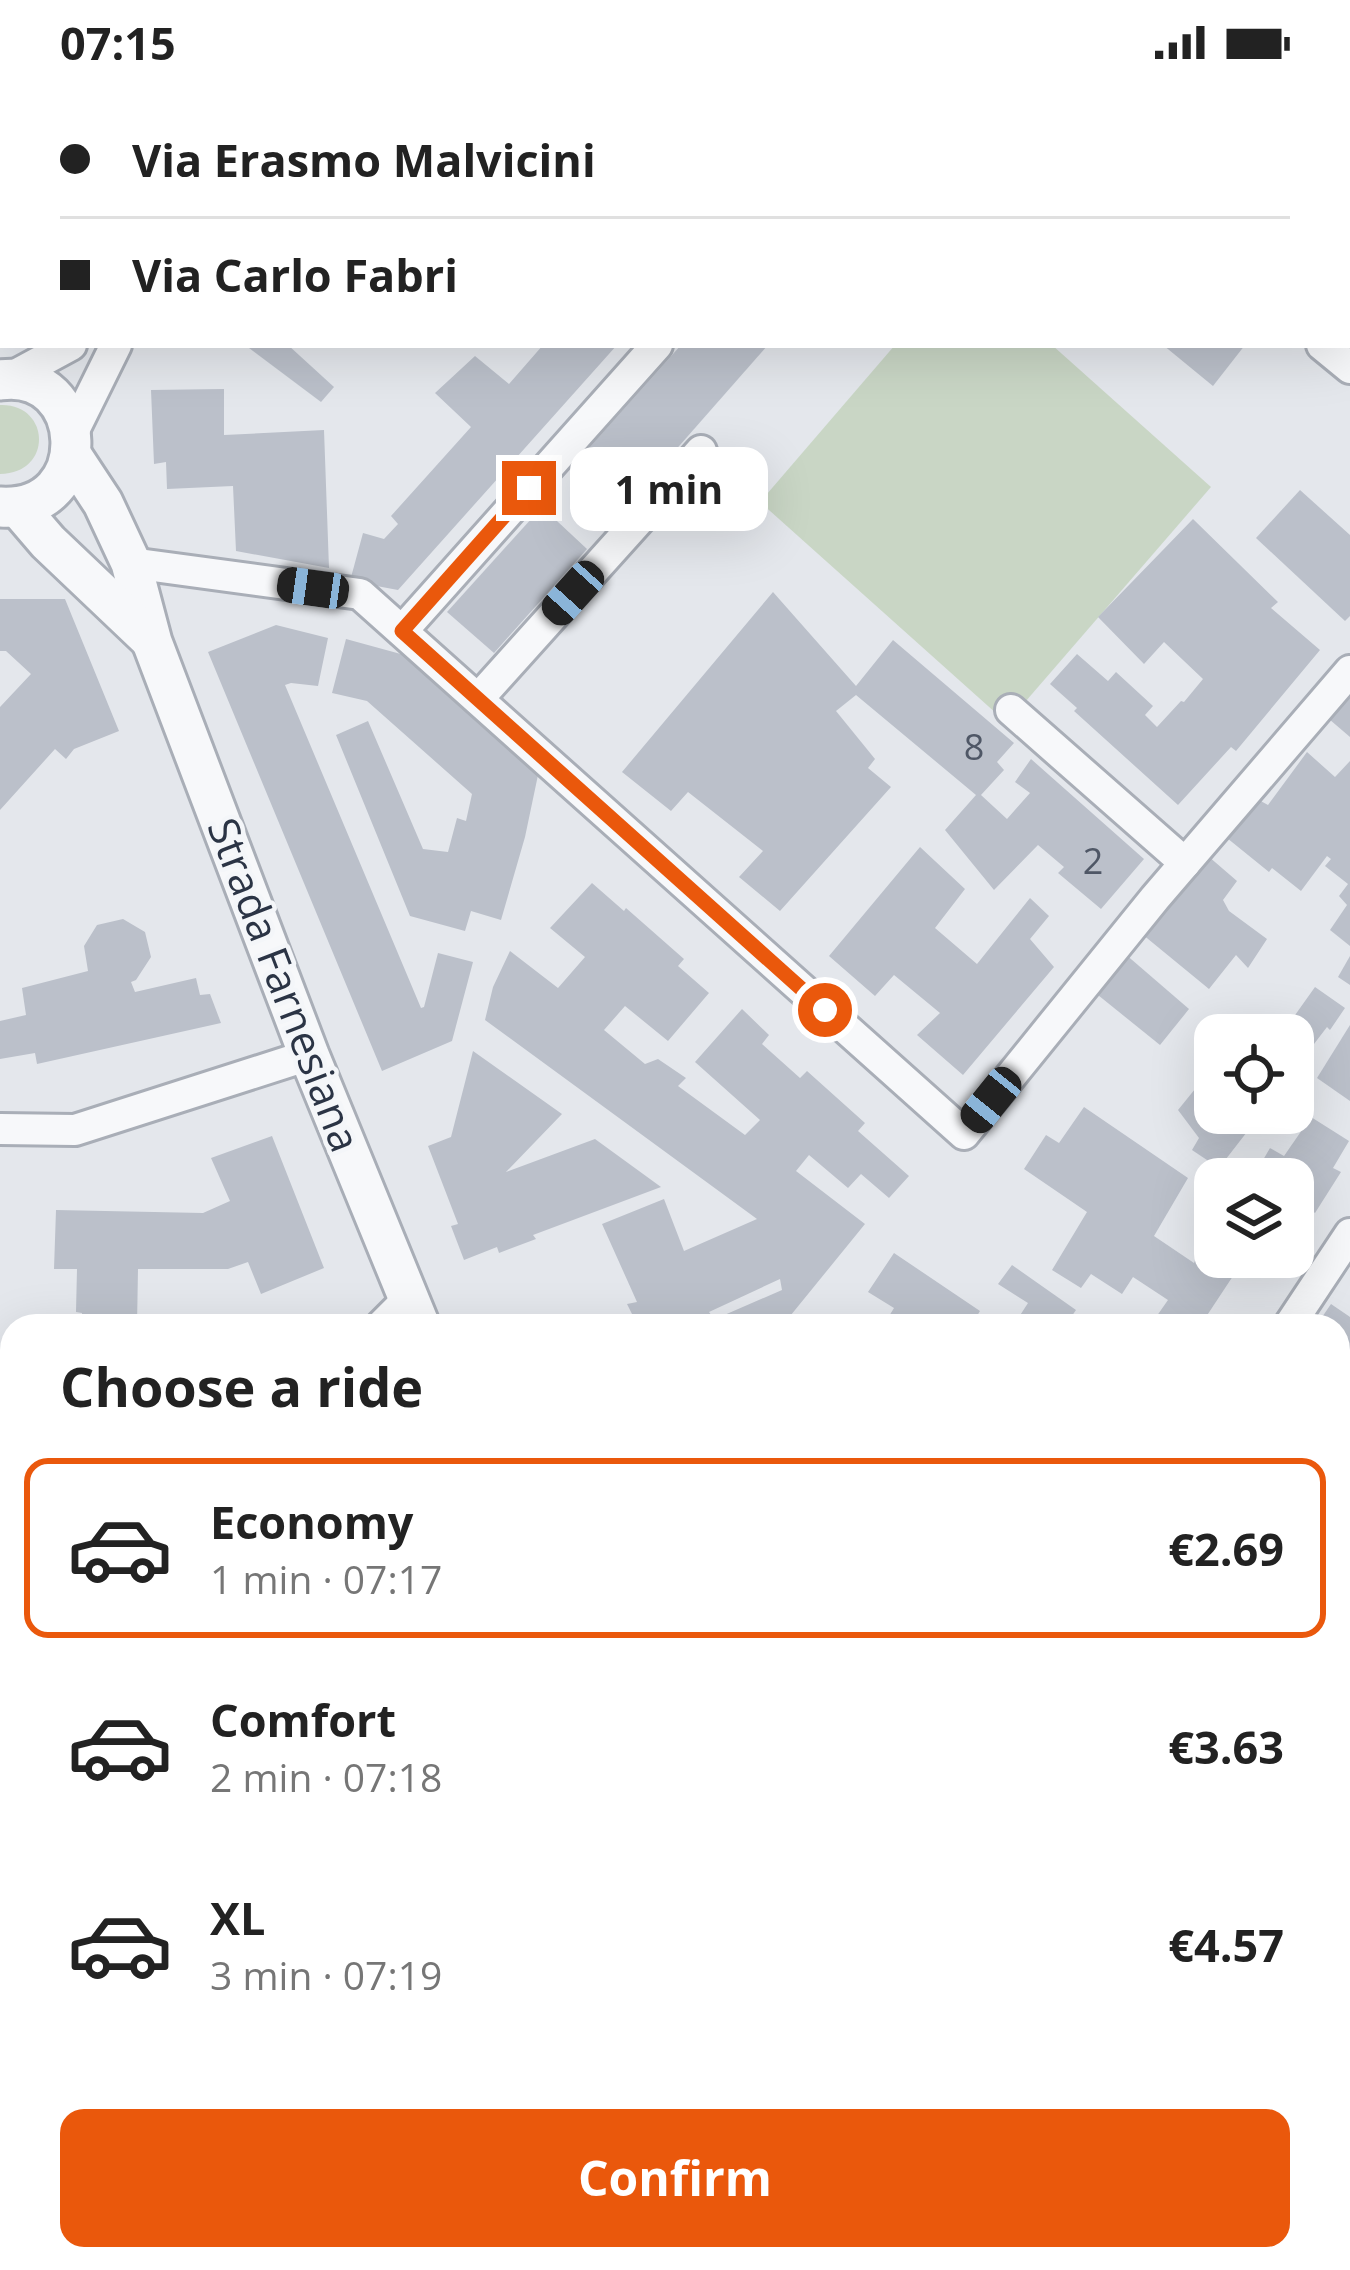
<!DOCTYPE html>
<html lang="en">
<head>
<meta charset="utf-8">
<style>
  body { margin:0; font-family:"Open Sans",sans-serif; background:#f6f6f6; color:#222; height:100vh; display:flex; flex-direction:column; font-size:45px; white-space:nowrap }
  * { box-sizing:border-box; margin:0 }
  p { font-size:39px; color:#767676 }
  .icon { flex:none; width:66px; height:66px; fill:none; stroke:currentColor; stroke-width:2; stroke-linecap:round; stroke-linejoin:round }
  .map { position:relative; flex:1; overflow:hidden }
  .panel { position:absolute; left:0px; top:1230px; width:1350px; height:957px; display:flex; flex-direction:column; background:#fff; border-radius:36px 36px 0 0; box-shadow:0 12px 48px #0002 }
  .panel>* { flex:none }
  .hud { position:absolute; left:0px; top:0px; width:1350px; height:264px; box-shadow:0 12px 48px #0002; display:grid; align-content:center; height:264px; padding:0 60px; background:#fff }
  .fabs { position:absolute; left:1194px; top:930px; display:grid; gap:24px }
  .fabs a { display:grid; place-items:center; width:120px; height:120px; border-radius:24px; background:#fff; box-shadow:0 12px 48px #0002; font-size:60px }
  .end { position:absolute; width:54px; height:54px; margin:-27px; border:15px solid #ea580c; background:#fff; box-shadow:0 0 0 6px #fff }
  .from { border-radius:50% }
  .bubble { position:absolute; height:84px; border-radius:24px; background:#fff; box-shadow:0 12px 48px #0002; font-size:39px; font-weight:700; line-height:84px; text-align:center }
  .car { position:absolute; width:36px; height:72px; margin:-36px -18px; border-radius:15px; box-shadow:0 0 9px 3px #0007; background:linear-gradient(#222 24%,#8ab4d8 0 40%,#222 0 76%,#8ab4d8 0 86%,#222 0) }
  .hud b { display:flex; align-items:center; gap:42px; height:114px; font-size:45px }
  .hud b+b { border-top:3px solid #e0e0e0 }
  .hud i { width:30px; height:30px; background:#222 }
  ul { padding:0; list-style:none }
  li { display:flex; align-items:center; gap:36px; height:180px; margin:0 24px 18px; padding:0 36px; border:6px solid transparent; border-radius:24px }
  li div { flex:1 }
  li b { display:block; font-size:45px }
  li em { font-style:normal; font-weight:700 }
  li.selected { border-color:#ea580c }
  li>.icon { width:108px; height:108px; stroke-width:1.5 }
  h2 { padding:0 60px; font-size:54px; line-height:144px }
  .cta { display:flex; gap:24px; margin-top:auto; padding:24px 60px }
  .cta a { flex:1; height:138px; border-radius:24px; background:#ea580c; color:#fff; font-size:48px; font-weight:700; line-height:138px; text-align:center }
  .status { display:flex; justify-content:space-between; align-items:center; height:84px; padding:0 60px; background:#fff; direction:ltr }
  .status svg { height:33px; fill:currentColor }
  .map>svg:first-child { display:block }
  .green { fill:#c9d6c5 }
  .building { fill:#bbc0ca }
  .lines { fill:none; stroke-linecap:round; stroke-linejoin:round }
  .service-casing { stroke:#a9aeb7; stroke-width:21 }
  .minor-casing { stroke:#a9aeb7; stroke-width:36 }
  .tertiary-casing { stroke:#a9aeb7; stroke-width:45 }
  .secondary-casing { stroke:#a9aeb7; stroke-width:51 }
  .service { stroke:#f7f8fa; stroke-width:15 }
  .minor { stroke:#f7f8fa; stroke-width:30 }
  .tertiary { stroke:#f7f8fa; stroke-width:39 }
  .secondary { stroke:#fff; stroke-width:45 }
  .route { stroke:#ea580c; stroke-width:15 }
  .labels { text-anchor:middle; stroke-width:9; stroke-linejoin:round; paint-order:stroke }
  .number-label { font-size:36px; fill:#4f5766 }
  .street-label { font-size:42px; fill:#2b3445; stroke:#f4f6f9 }
</style>
</head>
<body>
<div class="status"><b>07:15</b><svg viewBox="0 0 49 12"><path d="M0 12V9h3v3zM5 12V6h3v6zM10 12V3h3v9zM15 12V0h3v12zM26 1h20v11H26zM47 4h2v5h-2z"/></svg></div>
<div class="map">
<svg width="1350" height="2186" viewBox="0 0 1350 2186">
  <rect width="100%" height="100%" fill="#e4e7ec"/>
  <g class="green">
    <polygon points="895,261 1052,261 1211,403 1007,639 760,418"/>
    <path d="M0 321C50 319 54 389 0 390Z"/>
  </g>
  <g class="building">
    <polygon points="245,261 288,261 334,303 321,318"/>
    <polygon points="543,261 617,261 398,506 350,497 363,449 384,455 398,440 391,432 471,343 435,309 475,272 509,300"/>
    <polygon points="681,261 768,261 622,427 572,383"/>
    <polygon points="1163,261 1245,261 1213,302"/>
    <polygon points="224,305 224,351 324,346 329,484 236,467 233,402 167,405 166,378 154,380 151,306"/>
    <polygon points="1300,406 1350,451 1350,532 1345,537 1256,454"/>
    <polygon points="542,423 587,465 494,569 447,528"/>
    <polygon points="1193,435 1278,518 1271,524 1320,566 1236,667 1231,663 1178,721 1074,627 1077,624 1050,600 1077,570 1108,597 1116,588 1153,622 1145,631 1157,643 1181,617 1184,618 1203,595 1164,558 1144,580 1098,533"/>
    <polygon points="773,508 856,602 893,556 1014,659 997,678 1004,686 981,711 1007,735 1030,709 1015,698 1031,675 1144,775 1101,825 1058,789 1064,783 1038,761 994,806 945,746 976,711 856,611 836,627 875,675 868,684 891,703 780,827 739,793 763,767 688,708 671,727 622,688"/>
    <polygon points="0,515 65,515 119,647 74,665 66,675 55,665 0,726 0,623 31,590 6,567 0,567"/>
    <polygon points="276,541 328,554 318,602 291,599 285,601 421,924 424,923 438,869 473,878 452,957 382,987 208,568"/>
    <polygon points="346,555 408,572 538,691 525,753 501,836 471,827 465,847 410,832 336,651 368,637 423,765 448,768 457,734 466,737 472,710 367,617 332,609"/>
    <polygon points="1350,607 1350,653 1329,635"/>
    <polygon points="1307,668 1335,693 1350,677 1350,862 1330,846 1347,821 1339,812 1348,800 1325,782 1331,775 1327,772 1301,807 1272,784 1269,788 1227,754 1257,715 1268,721"/>
    <polygon points="920,763 965,805 935,844 977,880 1030,814 1049,832 1030,855 1054,883 963,991 917,951 940,929 894,891 875,912 829,872"/>
    <polygon points="1208,772 1237,797 1223,816 1229,827 1267,855 1248,884 1236,871 1209,905 1142,850"/>
    <polygon points="592,799 624,827 626,824 684,875 678,882 709,909 668,957 625,922 604,946 645,980 658,975 686,994 678,1002 745,1051 760,1036 695,978 742,925 769,951 762,960 800,994 807,987 865,1039 858,1047 909,1092 889,1114 861,1090 848,1104 809,1071 796,1087 865,1140 782,1242 699,1242 782,1206 780,1195 709,1228 712,1232 689,1242 638,1242 627,1220 637,1218 602,1140 664,1115 684,1167 757,1135 485,936 493,903 510,867 558,904 585,873 550,844"/>
    <polygon points="123,835 145,848 151,873 136,896 131,898 135,908 196,894 200,911 210,910 221,939 37,980 35,969 0,975 0,937 26,931 22,904 88,887 84,862 97,841"/>
    <polygon points="1124,869 1189,925 1160,961 1093,907"/>
    <polygon points="1350,872 1350,901 1338,893"/>
    <polygon points="1315,903 1345,924 1330,946 1327,943 1314,960 1288,941"/>
    <polygon points="1350,941 1350,1017 1317,994"/>
    <polygon points="473,967 562,1030 506,1088 595,1055 661,1103 533,1151 536,1155 499,1169 497,1163 464,1176 451,1142 458,1140 428,1062 451,1053"/>
    <polygon points="1204,994 1215,1003 1215,1029 1250,1029 1257,1035 1219,1084 1192,1066 1199,1054 1178,1026"/>
    <polygon points="1084,1023 1188,1094 1154,1152 1194,1179 1199,1168 1233,1192 1200,1242 1162,1242 1154,1236 1168,1216 1133,1193 1122,1210 1091,1190 1081,1204 1052,1186 1087,1128 1024,1085 1046,1051 1059,1059"/>
    <polygon points="1311,1033 1349,1057 1333,1084 1341,1088 1315,1129 1293,1113 1293,1095 1266,1095 1256,1088 1270,1064 1284,1072"/>
    <polygon points="272,1052 324,1184 261,1210 248,1178 228,1185 138,1185 137,1242 82,1242 82,1229 76,1228 77,1185 54,1185 56,1126 203,1129 230,1117 211,1074"/>
    <polygon points="894,1169 980,1227 971,1242 883,1242 894,1224 868,1208"/>
    <polygon points="1012,1181 1076,1226 1065,1242 1013,1242 1028,1219 998,1200"/>
    <polygon points="1331,1220 1350,1233 1350,1314 1344,1323 1350,1327 1350,1331 1342,1343 1338,1340 1338,1242 1316,1242"/>
    <polygon points="1338,1355 1345,1362 1340,1369 1350,1375 1350,1506 1338,1525"/>
    <polygon points="1350,1602 1350,1650 1338,1642 1338,1623"/>
    <polygon points="1338,1661 1350,1669 1350,1782 1347,1787 1338,1782"/>
    <rect x="0" y="1665" width="12" height="54"/>
    <polygon points="1338,1808 1350,1815 1350,1846 1338,1839"/>
    <polygon points="266,2175 323,2175 329,2186 246,2186"/>
    <polygon points="363,2175 524,2175 524,2186 368,2186"/>
    <polygon points="611,2175 701,2175 706,2186 616,2186"/>
    <polygon points="1110,2175 1336,2175 1332,2186 1082,2186"/>
  </g>
  <g class="lines">
    <defs>
      <g id="service">
        <polyline points="0,1984 12,1994"/>
        <polyline points="723,2175 728,2186"/>
        <polyline points="846,2186 868,2175"/>
      </g>
      <g id="minor">
        <polyline points="995,0 999,3"/>
        <polyline points="328,3 331,0"/>
        <polyline points="887,3 890,0"/>
        <polyline points="1322,261 1350,284"/>
        <polyline points="10,294 71,261"/>
        <polyline points="72,350 116,261"/>
        <polyline points="131,479 360,510 964,1050 1155,814 1350,587"/>
        <polyline points="402,547 657,261"/>
        <polyline points="478,615 701,367"/>
        <polyline points="1011,626 1185,779"/>
        <polyline points="0,1045 75,1046 309,971"/>
        <polyline points="381,1242 408,1215"/>
        <polyline points="1289,1242 1350,1150"/>
        <polyline points="0,1444 12,1444"/>
        <polyline points="1338,1600 1350,1580"/>
        <polyline points="0,1627 12,1626"/>
        <polyline points="1338,1794 1350,1801"/>
      </g>
      <g id="tertiary">
        <path d="M0 296C90 283 99 429 0 423"/>
        <polyline points="72,372 103,419 131,479 152,558 309,971 420,1242"/>
        <polyline points="18,423 48,458 149,554"/>
        <polyline points="801,2175 806,2186"/>
      </g>
      <g id="secondary">
        <polyline points="1338,1924 1350,1924"/>
        <polyline points="0,1957 12,1957"/>
        <polyline points="1338,1963 1350,1963"/>
      </g>
    </defs>
    <use href="#service" class="service-casing"/>
    <use href="#minor" class="minor-casing"/>
    <use href="#tertiary" class="tertiary-casing"/>
    <use href="#secondary" class="secondary-casing"/>
    <use href="#service" class="service"/>
    <use href="#minor" class="minor"/>
    <use href="#tertiary" class="tertiary"/>
    <use href="#secondary" class="secondary"/>
  </g>
  <g class="lines">
    <polyline class="route" points="529,404 402,547 825,926"/>
  </g>
  <g class="labels">
    <g class="number-label">
      <text x="974" y="676">8</text>
      <text x="1093" y="790">2</text>
    </g>
    <g class="street-label">
      <text transform="translate(284 901) rotate(69)" y="15">Strada Farnesiana</text>
    </g>
  </g>
</svg>
<div class="fabs">
<a><svg class="icon" aria-label="locate" viewBox="0 0 24 24"><circle cx="12" cy="12" r="6"/><path d="M12 2v4M12 18v4M2 12h4M18 12h4"/></svg></a>
<a><svg class="icon" aria-label="layers" viewBox="0 0 24 24"><path d="M12 4l9 5-9 5-9-5zM3 14l9 5 9-5"/></svg></a>
</div>
<i class="end from" style="left:825px;top:926px"></i>
<i class="end" style="left:529px;top:404px"></i>
<div class="bubble" style="left:570px;top:363px;width:198px">1 min</div>
<i class="car" style="left:313px;top:504px;rotate:278deg"></i>
<i class="car" style="left:573px;top:509px;rotate:222deg"></i>
<i class="car" style="left:991px;top:1016px;rotate:219deg"></i>
<div class="hud">
<b><i class="from"></i>Via Erasmo Malvicini</b>
<b><i></i>Via Carlo Fabri</b>
</div>
<section class="panel">
<h2>Choose a ride</h2>
<ul>
<li class="selected"><svg class="icon" aria-label="car" viewBox="0 0 24 24"><path d="M5 17H2v-5l4-1 3-4h7l3 4 3 1v5h-3M9 17h6M6 11h13"/><circle cx="7" cy="17" r="2"/><circle cx="17" cy="17" r="2"/></svg><div><b>Economy</b><p>1 min · 07:17</p></div><em>€2.69</em></li>
<li><svg class="icon" aria-label="car" viewBox="0 0 24 24"><path d="M5 17H2v-5l4-1 3-4h7l3 4 3 1v5h-3M9 17h6M6 11h13"/><circle cx="7" cy="17" r="2"/><circle cx="17" cy="17" r="2"/></svg><div><b>Comfort</b><p>2 min · 07:18</p></div><em>€3.63</em></li>
<li><svg class="icon" aria-label="car" viewBox="0 0 24 24"><path d="M5 17H2v-5l4-1 3-4h7l3 4 3 1v5h-3M9 17h6M6 11h13"/><circle cx="7" cy="17" r="2"/><circle cx="17" cy="17" r="2"/></svg><div><b>XL</b><p>3 min · 07:19</p></div><em>€4.57</em></li>
</ul>
<div class="cta"><a>Confirm</a></div>
</section>
</div>
</body>
</html>
